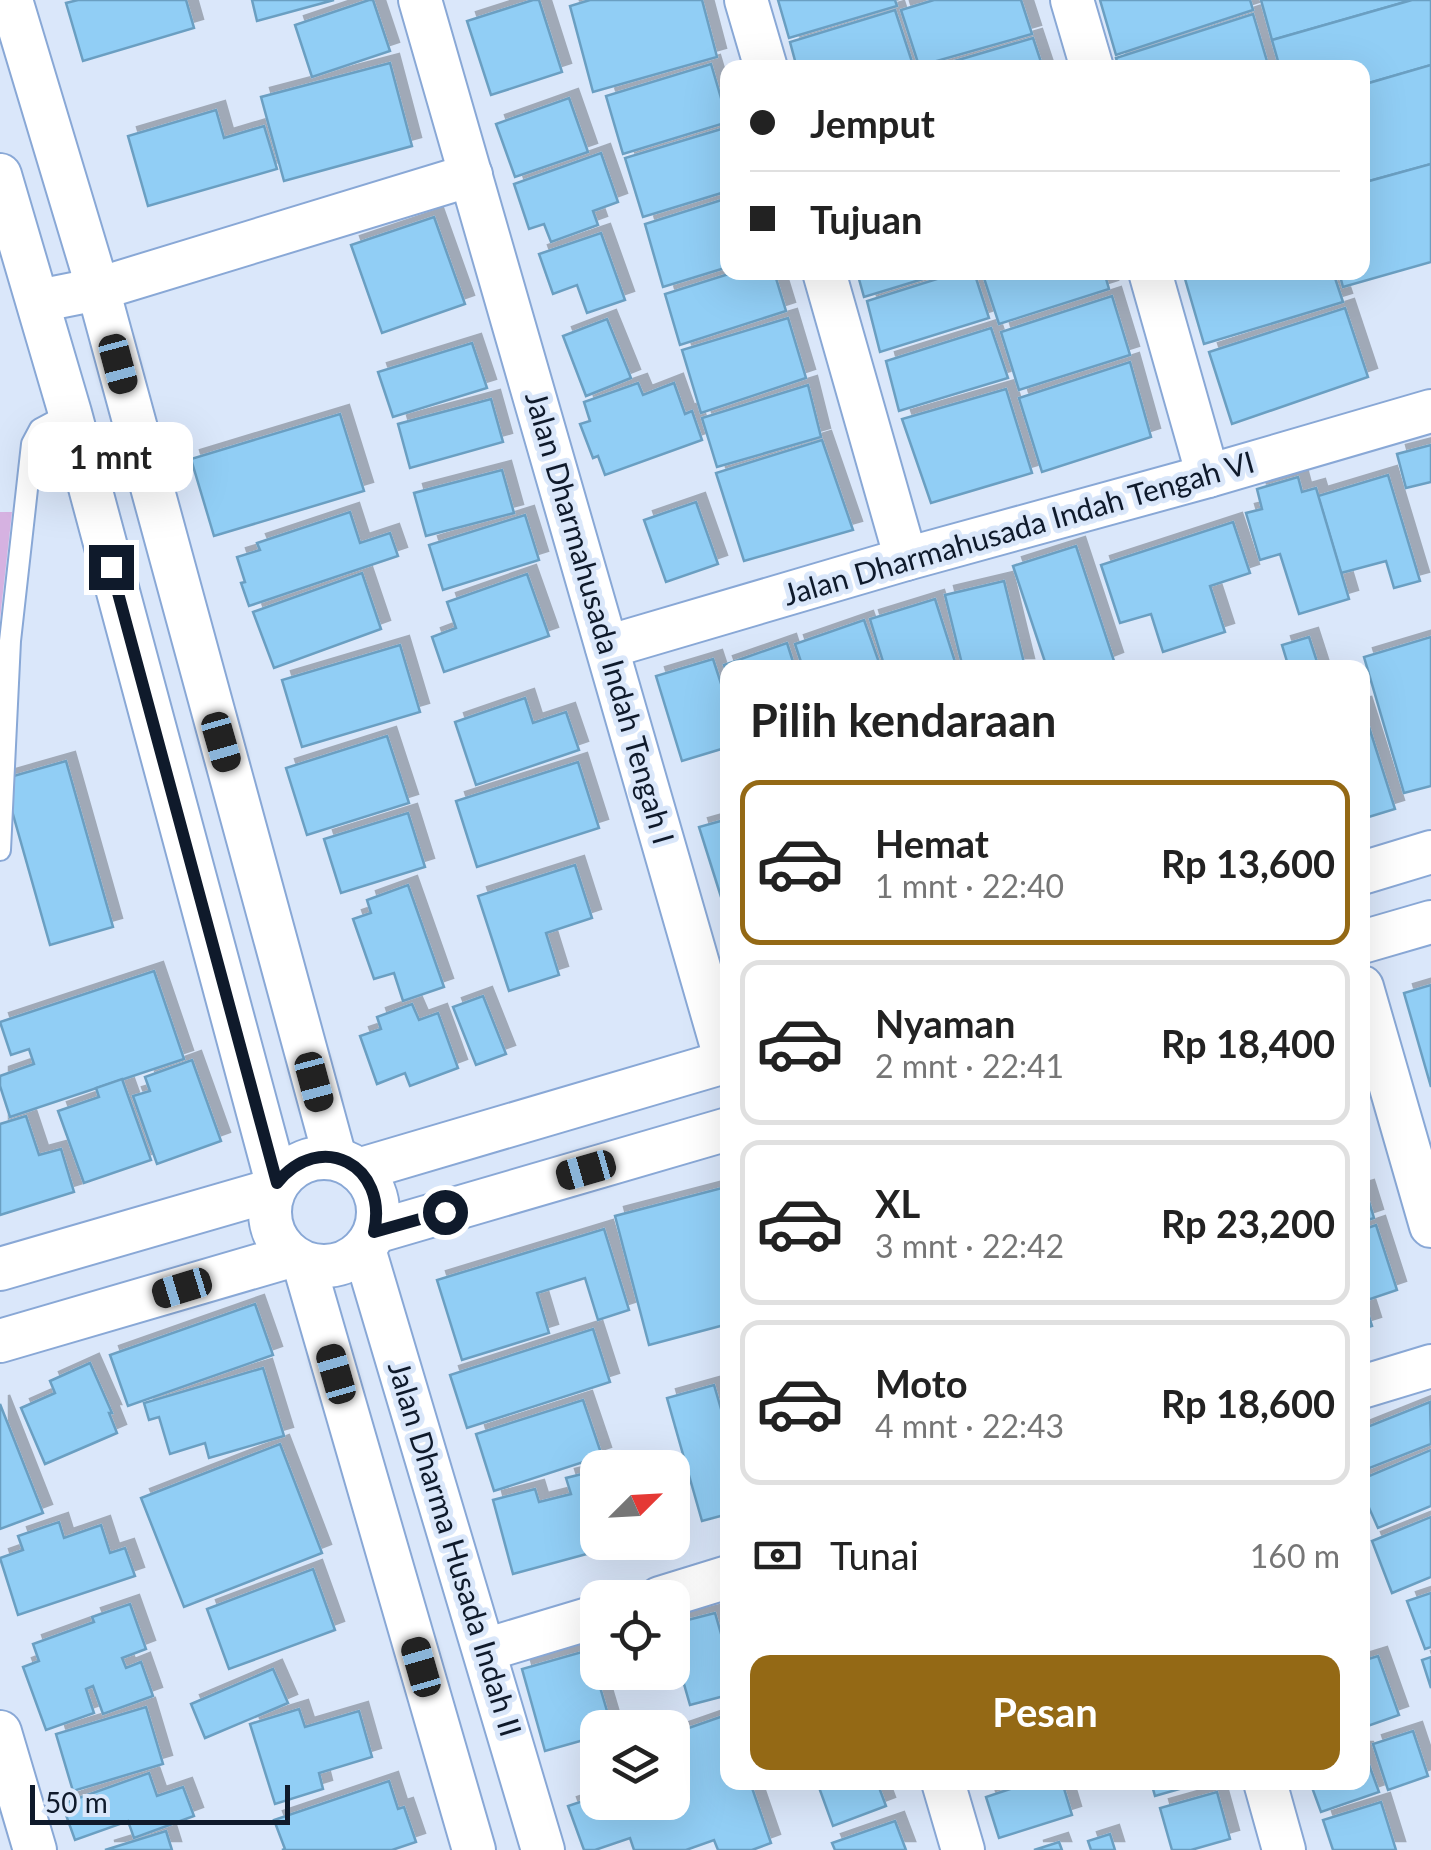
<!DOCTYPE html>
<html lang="id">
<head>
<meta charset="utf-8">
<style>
  body { margin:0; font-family:Lato,sans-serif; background:#f2f2f2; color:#222; height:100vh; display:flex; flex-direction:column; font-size:38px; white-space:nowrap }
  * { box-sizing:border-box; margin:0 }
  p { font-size:32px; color:#767676 }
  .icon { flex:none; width:55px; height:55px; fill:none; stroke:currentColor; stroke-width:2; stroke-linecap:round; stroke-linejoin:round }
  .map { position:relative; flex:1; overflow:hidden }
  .details { position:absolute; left:720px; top:660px; width:650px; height:1130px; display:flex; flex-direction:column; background:#fff; border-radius:20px; box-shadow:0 10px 40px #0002 }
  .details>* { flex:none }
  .guide { position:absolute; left:720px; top:60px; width:650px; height:220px; border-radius:20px; box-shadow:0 10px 40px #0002; display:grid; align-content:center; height:220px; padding:0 30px; background:#fff }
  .needle { width:65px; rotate:66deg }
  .buttons { position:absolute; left:580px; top:1450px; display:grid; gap:20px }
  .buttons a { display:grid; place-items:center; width:110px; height:110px; border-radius:20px; background:#fff; box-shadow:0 10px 40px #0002; font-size:50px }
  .scale { position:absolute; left:30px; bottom:25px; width:260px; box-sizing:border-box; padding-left:10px; border:5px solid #0f1a2b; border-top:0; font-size:28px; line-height:35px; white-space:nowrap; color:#0f1a2b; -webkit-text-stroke:8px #dae7fa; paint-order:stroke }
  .end { position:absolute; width:45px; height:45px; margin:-22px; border:12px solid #0f1a2b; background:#fff; box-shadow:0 0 0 5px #fff }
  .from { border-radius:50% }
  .bubble { position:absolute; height:70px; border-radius:20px; background:#fff; box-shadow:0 10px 40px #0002; font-size:32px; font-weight:700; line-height:70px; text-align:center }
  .car { position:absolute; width:30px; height:60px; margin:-30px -15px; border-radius:12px; box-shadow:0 0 8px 2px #0007; background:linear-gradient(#222 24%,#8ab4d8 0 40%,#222 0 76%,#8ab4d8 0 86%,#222 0) }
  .guide b { display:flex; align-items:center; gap:35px; height:95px; font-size:38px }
  .guide b+b { border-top:2px solid #e0e0e0 }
  .guide i { width:25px; height:25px; background:#222 }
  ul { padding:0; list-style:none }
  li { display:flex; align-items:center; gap:30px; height:165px; margin:0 20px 15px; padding:0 10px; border:5px solid #e0e0e0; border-radius:20px }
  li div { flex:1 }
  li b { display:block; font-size:38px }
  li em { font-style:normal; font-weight:700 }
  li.selected { border-color:#946915 }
  li>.icon { width:90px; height:90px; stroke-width:1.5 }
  h2 { padding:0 30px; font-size:45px; line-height:120px }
  .pay { display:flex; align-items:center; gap:25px; height:110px; padding:0 30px; font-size:38px }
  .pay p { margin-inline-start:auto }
  .primary-button { display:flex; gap:20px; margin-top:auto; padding:20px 30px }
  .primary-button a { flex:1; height:115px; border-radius:20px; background:#946915; color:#fff; font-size:40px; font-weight:700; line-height:115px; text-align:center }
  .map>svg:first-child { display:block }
  .green { fill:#d6b2e1 }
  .building { fill:#91cef5; stroke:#6b9fc2; stroke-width:2.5; filter:url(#shadow) }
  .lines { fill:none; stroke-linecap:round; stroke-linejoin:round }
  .lane-casing { stroke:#89a8d6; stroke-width:24 }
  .street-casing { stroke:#89a8d6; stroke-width:46 }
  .lane { stroke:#fff; stroke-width:20 }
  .street { stroke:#fff; stroke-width:42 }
  .route { stroke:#0f1a2b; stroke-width:12 }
  .labels { text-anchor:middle; stroke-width:10; stroke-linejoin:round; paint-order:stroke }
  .street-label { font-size:30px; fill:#0f1a2b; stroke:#dae7fa }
</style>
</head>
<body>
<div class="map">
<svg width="1431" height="1850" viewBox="0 0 1431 1850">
  <defs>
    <filter id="shadow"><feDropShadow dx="9" dy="-9" stdDeviation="0" flood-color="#0004"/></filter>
  </defs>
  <rect width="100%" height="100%" fill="#dae7fa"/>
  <polygon class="green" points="0,512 12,512 0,619"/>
  <g class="building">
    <polygon points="78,0 186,0 194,28 83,61 66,3"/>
    <polygon points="252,0 334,0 257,21"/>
    <polygon points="369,0 373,0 390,51 312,77 295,25"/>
    <polygon points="533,0 539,0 562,72 491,95 467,21"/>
    <polygon points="590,0 702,0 717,57 593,92 570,6"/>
    <polygon points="778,0 895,0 897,6 789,38"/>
    <polygon points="934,0 1021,0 1032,34 919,66 901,10"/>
    <polygon points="1100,0 1250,0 1253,10 1116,55"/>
    <polygon points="1261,0 1412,0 1272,40"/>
    <polygon points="1412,0 1431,0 1431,65 1362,85 1362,68 1280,68 1272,40"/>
    <polygon points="895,10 914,68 797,68 790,42"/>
    <polygon points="1253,14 1269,68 1119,68 1116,58"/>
    <polygon points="1033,38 1043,68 931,68"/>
    <polygon points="390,63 412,146 284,181 261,97"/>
    <polygon points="711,64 728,122 623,154 606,96"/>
    <polygon points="1431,65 1431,164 1362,183 1362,85"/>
    <polygon points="569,98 588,152 515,177 496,124"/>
    <polygon points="216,110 224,138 264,126 277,169 148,206 128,136"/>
    <polygon points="728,127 728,191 643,217 625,158"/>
    <polygon points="601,153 618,202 593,211 598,225 551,242 544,224 529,229 514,184"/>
    <polygon points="1431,164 1431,262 1343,287 1339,272 1362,272 1362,183"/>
    <polygon points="728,198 728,267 663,287 645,224"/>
    <polygon points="434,217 465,304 382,333 351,245"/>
    <polygon points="601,233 625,300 587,313 577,285 553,294 539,254"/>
    <polygon points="735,272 774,272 786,311 680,345 665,294"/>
    <polygon points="857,272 946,272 864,297"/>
    <polygon points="959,272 974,272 989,318 880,352 867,301"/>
    <polygon points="982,272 1104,272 1109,289 999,324"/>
    <polygon points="1183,272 1333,272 1343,302 1204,344"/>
    <polygon points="1112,296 1130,355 1019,390 1001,332"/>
    <polygon points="1345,308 1368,377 1232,424 1209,352"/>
    <polygon points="788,318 806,378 701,413 682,350"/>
    <polygon points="607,319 631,378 586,396 563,336"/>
    <polygon points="991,328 1008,378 899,411 886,361"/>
    <polygon points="472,343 487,388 393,417 378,372"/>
    <polygon points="1130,362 1151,437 1042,472 1019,398"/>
    <polygon points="638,383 643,395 674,383 685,414 692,411 702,440 605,475 598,456 593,458 580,424 590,421 584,402"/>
    <polygon points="808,385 821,437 717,467 702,418"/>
    <polygon points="1006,389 1032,473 931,503 902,419"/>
    <polygon points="491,399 503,442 410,468 398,424"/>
    <polygon points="340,414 364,491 214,536 191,459"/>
    <polygon points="822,440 853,530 744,561 716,473"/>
    <polygon points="1431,445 1431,482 1406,488 1397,454"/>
    <polygon points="502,470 514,513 426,536 414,493"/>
    <polygon points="1388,475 1420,581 1394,588 1386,561 1341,573 1318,496"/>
    <polygon points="1298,477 1302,492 1316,488 1349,599 1299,614 1280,554 1260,560 1246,513 1262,509 1257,489"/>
    <polygon points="696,502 718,564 666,582 644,520"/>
    <polygon points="350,512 360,543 390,533 398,556 249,606 241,583 245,582 237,557 260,550 257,543"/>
    <polygon points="525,515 539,560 443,590 429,545"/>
    <polygon points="1233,522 1250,573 1210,586 1225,632 1163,652 1151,614 1120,623 1101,565"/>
    <polygon points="1076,546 1114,661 1096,668 1047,668 1013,566"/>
    <polygon points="362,573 381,629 274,668 253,612"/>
    <polygon points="527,574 549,636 444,672 432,637 456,628 447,602"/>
    <polygon points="1004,581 1025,667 963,668 945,595"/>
    <polygon points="935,599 957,668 885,668 870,619"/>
    <polygon points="864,620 881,668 803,668 795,644"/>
    <polygon points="1309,637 1319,668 1289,668 1282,645"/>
    <polygon points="1431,637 1431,786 1404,793 1364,657"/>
    <polygon points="787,643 795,668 728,668 728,676 724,665"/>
    <polygon points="400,645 420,712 302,747 282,680"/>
    <polygon points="713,659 728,705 728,747 682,761 656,676"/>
    <polygon points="525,698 533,723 566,712 579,750 476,785 455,722"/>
    <polygon points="1362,705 1395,809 1362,819"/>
    <polygon points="387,736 409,803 307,835 286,768"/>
    <polygon points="66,761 113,927 50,945 3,779"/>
    <polygon points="578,762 599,828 477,867 456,801"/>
    <polygon points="408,813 425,867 341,893 324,839"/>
    <polygon points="728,819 728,919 699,827"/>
    <polygon points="575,865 592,918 546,933 559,975 509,991 478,896"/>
    <polygon points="408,885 444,987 403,1001 394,973 374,979 353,919 371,913 367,900"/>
    <polygon points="154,971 184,1059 10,1117 0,1086 0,1076 34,1064 29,1049 11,1055 0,1022"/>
    <polygon points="1431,985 1431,1087 1404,993"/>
    <polygon points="483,996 506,1054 476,1065 453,1007"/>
    <polygon points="412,1004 419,1020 438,1013 458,1068 410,1086 405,1073 377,1084 360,1036 381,1029 377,1017"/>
    <polygon points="192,1060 221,1141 157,1164 133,1096 150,1091 145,1077"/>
    <polygon points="122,1079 151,1160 84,1183 58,1111 99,1097 96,1088"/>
    <polygon points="26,1116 39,1155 61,1149 74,1192 0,1215 0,1124"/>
    <polygon points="722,1188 728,1209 728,1324 649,1345 615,1216"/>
    <polygon points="1365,1189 1374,1218 1362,1222 1362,1190"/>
    <polygon points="1376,1225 1397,1290 1364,1301 1372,1326 1362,1329 1362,1230"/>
    <polygon points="604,1229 629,1310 598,1320 585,1278 537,1293 549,1333 462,1360 437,1280"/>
    <polygon points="255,1304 273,1355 128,1406 110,1355"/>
    <polygon points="593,1329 610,1382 467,1428 450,1375"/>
    <polygon points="90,1363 112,1413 109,1413 117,1433 45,1464 21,1408 55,1393 50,1381"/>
    <polygon points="263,1368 284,1436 209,1458 205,1443 170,1454 159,1417 149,1420 144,1403"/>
    <polygon points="714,1385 728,1433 728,1514 702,1521 667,1398"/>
    <polygon points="583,1400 602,1456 494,1491 476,1434"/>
    <polygon points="1430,1402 1431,1444 1362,1471 1362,1429"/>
    <polygon points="0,1404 43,1513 0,1529"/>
    <polygon points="280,1444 322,1553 184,1607 141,1498"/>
    <polygon points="1431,1450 1431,1506 1378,1528 1362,1492 1362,1479"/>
    <polygon points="598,1470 598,1542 631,1542 513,1574 493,1500 535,1489 539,1502 571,1494 566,1478"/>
    <polygon points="1431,1517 1431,1577 1392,1593 1372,1541"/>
    <polygon points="59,1522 64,1538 101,1525 110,1553 125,1548 135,1576 18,1615 0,1558 23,1550 18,1536"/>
    <polygon points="313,1569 335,1630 229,1669 207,1609"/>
    <polygon points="1431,1593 1431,1647 1425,1649 1407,1601"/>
    <polygon points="130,1604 146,1649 122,1658 126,1668 141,1662 153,1696 103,1714 93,1686 86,1689 94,1713 46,1730 23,1667 39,1661 33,1644 94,1622 92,1617"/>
    <polygon points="715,1613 728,1658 728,1695 690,1705 672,1642 672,1624"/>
    <polygon points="589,1650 612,1728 598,1728 598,1736 545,1751 522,1669"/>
    <polygon points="1378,1656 1399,1715 1362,1728 1362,1661"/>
    <polygon points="1431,1657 1431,1688 1422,1660"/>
    <polygon points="273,1669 288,1703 205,1738 191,1704"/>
    <polygon points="146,1707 163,1764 73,1791 56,1734"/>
    <polygon points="299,1709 305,1727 359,1711 372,1757 319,1773 323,1789 275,1804 250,1724"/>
    <polygon points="726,1715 728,1782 750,1782 771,1843 752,1850 718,1850 714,1840 686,1850 634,1850 630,1838 595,1850 584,1850 568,1806 598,1796 598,1802 672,1802 672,1742 683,1738 680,1731"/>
    <polygon points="1413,1731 1428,1776 1388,1790 1373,1744"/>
    <polygon points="1362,1751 1364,1751 1379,1792 1321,1812 1310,1782 1362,1782"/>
    <polygon points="149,1773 157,1796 183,1787 194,1816 134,1838 128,1821 75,1840 62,1804"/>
    <polygon points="389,1781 398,1809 404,1807 416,1842 392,1850 282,1850 285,1849 274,1820"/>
    <polygon points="817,1782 877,1782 886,1806 833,1826"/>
    <polygon points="1031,1782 1062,1782 1072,1815 999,1838 986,1797"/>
    <polygon points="1151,1782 1204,1782 1155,1796"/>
    <polygon points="1217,1792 1230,1839 1191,1850 1172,1850 1160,1808"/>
    <polygon points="1381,1802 1396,1850 1333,1850 1323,1820"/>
    <polygon points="895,1821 906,1850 835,1850 832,1843"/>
    <polygon points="166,1831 172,1850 105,1850"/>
    <polygon points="1110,1834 1115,1850 1091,1850 1088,1841"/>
    <polygon points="1059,1842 1062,1850 1034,1850"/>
  </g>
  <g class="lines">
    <defs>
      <polyline id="lane" points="0,850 10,641 32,444 40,429 70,413"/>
      <g id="street">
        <polyline points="11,0 98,289 335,1158"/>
        <polyline points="420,0 726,1061"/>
        <polyline points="746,0 766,68"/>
        <polyline points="1072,0 1092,68"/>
        <polyline points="0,175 70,413 277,1183"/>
        <polyline points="824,272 906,559"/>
        <polyline points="1150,272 1208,476"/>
        <polyline points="38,301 98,289 471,175"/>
        <polyline points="607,647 906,559 1208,476 1431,411"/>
        <polyline points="1362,873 1431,852"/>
        <polyline points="1362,942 1431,922"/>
        <polyline points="1362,987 1431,1226"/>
        <circle cx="324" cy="1212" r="54"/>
        <polyline points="358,1170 728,1061"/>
        <polyline points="375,1232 728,1129"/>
        <polyline points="364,1249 543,1850"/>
        <polyline points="304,1264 474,1850"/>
        <polyline points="0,1269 273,1190"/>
        <polyline points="0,1341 291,1256"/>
        <polyline points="1362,1387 1431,1366"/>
        <polyline points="660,1598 728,1577"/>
        <polyline points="485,1650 598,1616"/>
        <polyline points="0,1732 35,1850"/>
        <polyline points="943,1782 963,1850"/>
        <polyline points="1265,1782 1284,1850"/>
      </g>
    </defs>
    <use href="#lane" class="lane-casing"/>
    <use href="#street" class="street-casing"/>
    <use href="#lane" class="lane"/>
    <use href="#street" class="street"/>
  </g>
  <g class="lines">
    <path class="route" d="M111 567 277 1183C320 1129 389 1165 374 1232L445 1212"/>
  </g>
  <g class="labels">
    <g class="street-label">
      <text transform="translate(1019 529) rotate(-16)" y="10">Jalan Dharmahusada Indah Tengah VI</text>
      <text transform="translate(599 618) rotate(74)" y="10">Jalan Dharmahusada Indah Tengah I</text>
      <text transform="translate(454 1549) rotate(73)" y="10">Jalan Dharma Husada Indah II</text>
    </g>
  </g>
</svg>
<div class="buttons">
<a><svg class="needle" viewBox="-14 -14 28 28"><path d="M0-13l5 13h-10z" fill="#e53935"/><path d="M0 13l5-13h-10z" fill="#767676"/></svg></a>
<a><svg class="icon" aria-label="locate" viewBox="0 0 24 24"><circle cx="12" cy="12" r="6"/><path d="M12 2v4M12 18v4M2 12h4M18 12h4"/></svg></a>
<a><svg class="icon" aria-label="layers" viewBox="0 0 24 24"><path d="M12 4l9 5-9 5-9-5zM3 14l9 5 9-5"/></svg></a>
</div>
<div class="scale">50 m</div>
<i class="end from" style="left:445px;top:1212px"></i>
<i class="end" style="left:111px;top:567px"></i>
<div class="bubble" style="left:28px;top:422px;width:165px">1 mnt</div>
<i class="car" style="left:118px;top:364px;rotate:165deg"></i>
<i class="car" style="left:221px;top:742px;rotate:164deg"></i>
<i class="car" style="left:314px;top:1082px;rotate:165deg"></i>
<i class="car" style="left:586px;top:1170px;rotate:254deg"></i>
<i class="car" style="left:182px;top:1288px;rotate:253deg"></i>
<i class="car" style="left:336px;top:1374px;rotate:344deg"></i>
<i class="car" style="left:421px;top:1667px;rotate:344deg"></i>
<div class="guide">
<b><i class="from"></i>Jemput</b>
<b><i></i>Tujuan</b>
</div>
<section class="details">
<h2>Pilih kendaraan</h2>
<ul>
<li class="selected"><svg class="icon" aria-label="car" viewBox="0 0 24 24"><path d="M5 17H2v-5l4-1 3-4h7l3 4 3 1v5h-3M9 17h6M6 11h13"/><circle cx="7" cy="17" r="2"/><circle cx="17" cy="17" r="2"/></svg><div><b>Hemat</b><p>1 mnt · 22:40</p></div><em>Rp 13,600</em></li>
<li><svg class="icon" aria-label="car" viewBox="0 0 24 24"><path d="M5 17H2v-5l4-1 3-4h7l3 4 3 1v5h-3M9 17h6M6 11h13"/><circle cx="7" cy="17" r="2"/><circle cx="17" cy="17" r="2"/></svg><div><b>Nyaman</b><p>2 mnt · 22:41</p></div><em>Rp 18,400</em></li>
<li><svg class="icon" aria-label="car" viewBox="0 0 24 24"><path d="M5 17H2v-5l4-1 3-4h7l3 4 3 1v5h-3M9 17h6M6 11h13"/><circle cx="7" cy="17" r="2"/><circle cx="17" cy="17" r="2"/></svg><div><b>XL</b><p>3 mnt · 22:42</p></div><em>Rp 23,200</em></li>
<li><svg class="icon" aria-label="car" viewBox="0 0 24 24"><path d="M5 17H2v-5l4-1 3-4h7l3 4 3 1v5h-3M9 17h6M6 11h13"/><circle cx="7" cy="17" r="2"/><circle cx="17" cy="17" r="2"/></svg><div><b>Moto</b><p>4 mnt · 22:43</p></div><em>Rp 18,600</em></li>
</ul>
<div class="pay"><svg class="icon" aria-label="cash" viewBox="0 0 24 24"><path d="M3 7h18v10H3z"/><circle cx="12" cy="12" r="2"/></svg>Tunai<p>160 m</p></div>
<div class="primary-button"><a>Pesan</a></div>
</section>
</div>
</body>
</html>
